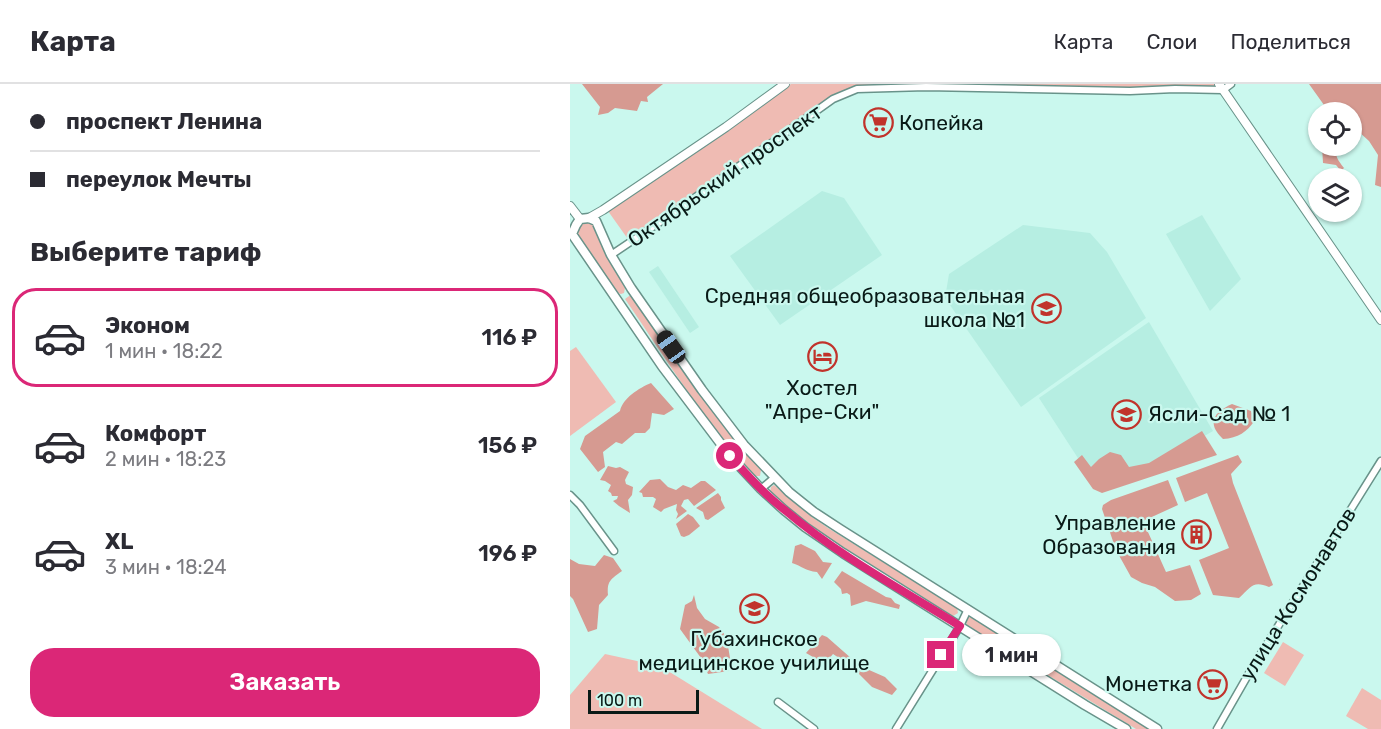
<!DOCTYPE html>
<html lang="ru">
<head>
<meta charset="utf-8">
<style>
  body { margin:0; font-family:Rubik,sans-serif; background:#f2f2f3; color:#2b2b33; height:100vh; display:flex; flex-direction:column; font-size:22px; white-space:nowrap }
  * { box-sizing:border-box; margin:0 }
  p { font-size:20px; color:#7c7c81 }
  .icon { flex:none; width:33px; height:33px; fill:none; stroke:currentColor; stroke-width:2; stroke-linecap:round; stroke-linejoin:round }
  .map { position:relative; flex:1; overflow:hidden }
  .panel { display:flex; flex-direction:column; background:#fff; width:570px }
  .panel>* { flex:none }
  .top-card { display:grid; align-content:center; height:132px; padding:0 30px; background:#fff }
  .fabs { position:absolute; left:738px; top:18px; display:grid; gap:12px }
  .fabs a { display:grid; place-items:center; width:54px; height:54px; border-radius:50%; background:#fff; box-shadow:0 2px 4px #0004; font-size:30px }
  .scale { position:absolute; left:18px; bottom:15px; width:111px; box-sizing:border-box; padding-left:6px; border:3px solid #091a17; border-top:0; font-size:16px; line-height:21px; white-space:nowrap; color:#091a17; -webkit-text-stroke:4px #caf8ee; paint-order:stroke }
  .end { position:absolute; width:27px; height:27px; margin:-14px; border:8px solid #db2777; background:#fff; box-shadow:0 0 0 3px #fff }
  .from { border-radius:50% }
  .bubble { position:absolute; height:42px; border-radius:21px; background:#fff; box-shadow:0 2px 4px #0004; font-size:20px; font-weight:600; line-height:42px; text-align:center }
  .car { position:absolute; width:18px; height:36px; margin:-18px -9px; border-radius:8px; box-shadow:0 0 4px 2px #0007; background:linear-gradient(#222 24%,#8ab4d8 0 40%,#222 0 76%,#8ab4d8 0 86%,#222 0) }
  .top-card b { display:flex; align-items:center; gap:21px; height:57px; font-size:22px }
  .top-card b+b { border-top:2px solid #e1e1e2 }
  .top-card i { width:15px; height:15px; background:#2b2b33 }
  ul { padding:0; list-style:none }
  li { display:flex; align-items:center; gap:18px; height:99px; margin:0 12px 9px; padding:0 18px; border:3px solid transparent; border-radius:24px }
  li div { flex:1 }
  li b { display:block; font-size:22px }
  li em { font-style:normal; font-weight:600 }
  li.selected { border-color:#db2777 }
  li>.icon { width:54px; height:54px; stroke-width:1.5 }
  h2 { padding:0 30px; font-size:27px; line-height:72px }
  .primary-button { display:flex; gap:12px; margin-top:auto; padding:12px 30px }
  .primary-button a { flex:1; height:69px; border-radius:24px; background:#db2777; color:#fff; font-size:24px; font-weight:600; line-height:69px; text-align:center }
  header { display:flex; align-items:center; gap:36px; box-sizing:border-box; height:84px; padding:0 30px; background:#fff; border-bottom:2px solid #e1e1e2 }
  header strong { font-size:28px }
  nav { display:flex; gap:33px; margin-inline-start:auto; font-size:21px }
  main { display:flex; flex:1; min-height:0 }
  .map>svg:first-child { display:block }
  .built { fill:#b6eee2 }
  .green { fill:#efbbb3 }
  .forest { fill:#d69a91 }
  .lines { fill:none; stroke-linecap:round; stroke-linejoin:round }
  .minor-casing { stroke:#69938a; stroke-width:9 }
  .tertiary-casing { stroke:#69938a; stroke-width:10 }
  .secondary-casing { stroke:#69938a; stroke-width:11 }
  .minor { stroke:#fff; stroke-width:6 }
  .tertiary { stroke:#fff; stroke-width:8 }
  .secondary { stroke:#fff; stroke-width:8 }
  .route { stroke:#db2777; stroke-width:8 }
  .labels { text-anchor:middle; stroke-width:4.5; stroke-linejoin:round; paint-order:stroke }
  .poi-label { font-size:21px; fill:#091a17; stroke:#caf8ee; text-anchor:end }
  .street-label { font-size:21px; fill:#091a17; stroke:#caf8ee }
</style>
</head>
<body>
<header>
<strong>Карта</strong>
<nav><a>Карта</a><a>Слои</a><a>Поделиться</a></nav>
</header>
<main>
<section class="panel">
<div class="top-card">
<b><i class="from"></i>проспект Ленина</b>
<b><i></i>переулок Мечты</b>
</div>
<h2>Выберите тариф</h2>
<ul>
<li class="selected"><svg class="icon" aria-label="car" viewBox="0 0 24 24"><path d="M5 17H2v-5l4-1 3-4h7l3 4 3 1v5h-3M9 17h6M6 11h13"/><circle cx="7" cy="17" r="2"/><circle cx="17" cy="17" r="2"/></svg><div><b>Эконом</b><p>1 мин · 18:22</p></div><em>116 ₽</em></li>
<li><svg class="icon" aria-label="car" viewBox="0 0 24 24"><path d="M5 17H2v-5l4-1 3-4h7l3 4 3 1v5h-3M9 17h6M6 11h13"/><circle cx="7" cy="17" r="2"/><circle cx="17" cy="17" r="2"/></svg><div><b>Комфорт</b><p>2 мин · 18:23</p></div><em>156 ₽</em></li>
<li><svg class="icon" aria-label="car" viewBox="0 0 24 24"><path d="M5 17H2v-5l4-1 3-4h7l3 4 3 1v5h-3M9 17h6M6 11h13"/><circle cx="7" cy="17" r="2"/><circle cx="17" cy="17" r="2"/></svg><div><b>XL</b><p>3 мин · 18:24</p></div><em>196 ₽</em></li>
</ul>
<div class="primary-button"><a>Заказать</a></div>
</section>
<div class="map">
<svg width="811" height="645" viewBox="0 0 811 645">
  <rect width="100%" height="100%" fill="#caf8ee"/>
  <g class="built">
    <polygon points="252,107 274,114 312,171 210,241 160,172"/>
    <polygon points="632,131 671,195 640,227 596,150"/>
    <polygon points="453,141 520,149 537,168 576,234 451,323 375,214 379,190"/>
    <polygon points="88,182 129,243 120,249 79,188"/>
    <polygon points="579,238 643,347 569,390 528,405 469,314"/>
  </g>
  <g class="green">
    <polygon points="221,0 645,0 647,4 286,3 60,158 38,127"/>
    <polygon points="13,139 21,139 25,143 35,169 55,204 54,209 51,210 48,209 8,151 9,145"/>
    <path d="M62 210 160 350 191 386 190 392H183C135 338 96 275 55 215Z"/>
    <polygon points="6,263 46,318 0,352 0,267"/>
    <polygon points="204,401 242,433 258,444 387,524 388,529 383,532 253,450 202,411 200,408 201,403"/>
    <polygon points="399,533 403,534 580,645 566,645 397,542 396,538"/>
    <polygon points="713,558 734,571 715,602 694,589"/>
    <polygon points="35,570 90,582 192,645 0,645 0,611"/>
    <polygon points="792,604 811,616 811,645 798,645 776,632"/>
  </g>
  <g class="forest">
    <polygon points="12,0 93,0 77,13 78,18 71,17 67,27 45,24 38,29 28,31 30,23"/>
    <polygon points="739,0 811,0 811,103 805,101 808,71 799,57 788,47 782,52 782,28 759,28"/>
    <path d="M752 62H767C764 72 768 76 774 84L771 87 766 81 753 79Z"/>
    <path d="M81 299 104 325 94 331 82 329 80 344 75 349H65L52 360 46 358 33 368 35 383 28 388 10 365 15 352 50 327C53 314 69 304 81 299Z"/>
    <path d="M662 320 681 327 685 336C677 348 668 354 653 355 636 339 644 328 662 320Z"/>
    <polygon points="632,347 647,371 532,409 523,405 504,378 512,371 521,383 529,375 540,368 551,371 559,383 579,379"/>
    <path d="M668 371 672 378 661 390 663 399 703 501 699 503C683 496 681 503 669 514L643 511 629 476 659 464 637 409 615 418 606 394Z"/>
    <polygon points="38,382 46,384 50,383 59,388 55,396 56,400 63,403 62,411 58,416 60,429 49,422 43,417 47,415 48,412 42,412 41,409 38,407 41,401 35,397 30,396"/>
    <polygon points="90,395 98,403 106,406 113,401 121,404 131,397 135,397 146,406 124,422 118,415 114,416 111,422 117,427 106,435 108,430 106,426 107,420 94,425 91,428 83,423 86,415 83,413 73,413 72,409 69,408 80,396"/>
    <polygon points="598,396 608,421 573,437 596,488 620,481 631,510 621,516 605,517 585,503 572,499 561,493 546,466 532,425 533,421 541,416"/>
    <polygon points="148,409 151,413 151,416 155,424 138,436 135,435 133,428 126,424"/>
    <polygon points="118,430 123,433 130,442 119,451 114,453 111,452 106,440"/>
    <path d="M231 460 245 467 253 478 262 479 252 495 247 488C235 487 232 482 222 479L225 462Z"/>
    <path d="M34 471 43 474 52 487C40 496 37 497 38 511L29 521 27 545 18 548 3 515 0 512V475L9 480 25 482Z"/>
    <polygon points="272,487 316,513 321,514 325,519 330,521 329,525 296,517 281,522 280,511 277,509 272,510 271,505 264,498"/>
    <polygon points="124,511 127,524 135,535 149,543 160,558 158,562 160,574 159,587 138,590 131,574 110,545 115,521 122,517"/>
    <polygon points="252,551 257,553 290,582 315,593 327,605 322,611 302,603 280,581 263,570 257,577 250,577 236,569"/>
  </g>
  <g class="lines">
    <defs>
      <g id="minor">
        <polyline points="41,171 102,130 263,15 287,5 356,3 560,7 605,5 653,6 661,0"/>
        <polyline points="191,405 204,394"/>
        <polyline points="0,411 10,421 44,467"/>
        <polyline points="208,618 244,645"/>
        <polyline points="326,645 390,542 398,525"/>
        <polyline points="647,645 682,584 811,377"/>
      </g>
      <g id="tertiary">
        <polyline points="649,0 811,236"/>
        <polyline points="0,122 10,135"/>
        <polyline points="19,134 33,126 156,43 215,0"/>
      </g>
      <polyline id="secondary" points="556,645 515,621 273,469 235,443 214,426 191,405 160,372 92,282 2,150 6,141 10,135 19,134 26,137 41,171 61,204 132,306 174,361 219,408 244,428 270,445 587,645"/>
    </defs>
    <use href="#minor" class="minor-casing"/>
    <use href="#tertiary" class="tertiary-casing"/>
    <use href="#secondary" class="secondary-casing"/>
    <use href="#minor" class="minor"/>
    <use href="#tertiary" class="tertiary"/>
    <use href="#secondary" class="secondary"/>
  </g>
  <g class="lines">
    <path class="route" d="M160 372C177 391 195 411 216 427 269 472 331 505 390 542L371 571"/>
  </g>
  <defs>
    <symbol id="supermarket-ring" viewBox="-11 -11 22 22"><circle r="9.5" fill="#caf8ee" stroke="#c1332b" stroke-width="1.5"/><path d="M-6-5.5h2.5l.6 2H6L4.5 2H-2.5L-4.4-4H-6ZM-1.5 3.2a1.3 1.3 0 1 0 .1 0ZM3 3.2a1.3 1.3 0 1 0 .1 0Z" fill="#c1332b"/></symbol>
    <symbol id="school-ring" viewBox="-11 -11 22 22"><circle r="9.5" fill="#caf8ee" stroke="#c1332b" stroke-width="1.5"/><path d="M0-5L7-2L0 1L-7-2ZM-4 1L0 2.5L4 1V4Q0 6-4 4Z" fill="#c1332b"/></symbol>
    <symbol id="hotel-ring" viewBox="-11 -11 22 22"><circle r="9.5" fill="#caf8ee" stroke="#c1332b" stroke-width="1.5"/><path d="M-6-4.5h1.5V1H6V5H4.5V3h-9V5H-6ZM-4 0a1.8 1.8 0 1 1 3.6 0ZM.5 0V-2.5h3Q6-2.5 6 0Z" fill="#c1332b"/></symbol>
    <symbol id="building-ring" viewBox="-11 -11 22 22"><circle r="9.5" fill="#caf8ee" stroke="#c1332b" stroke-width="1.5"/><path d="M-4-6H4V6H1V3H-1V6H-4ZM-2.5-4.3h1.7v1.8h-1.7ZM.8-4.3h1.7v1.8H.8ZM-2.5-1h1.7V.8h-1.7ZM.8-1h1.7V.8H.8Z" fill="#c1332b"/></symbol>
    <symbol id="university-ring" viewBox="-11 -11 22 22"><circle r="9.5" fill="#caf8ee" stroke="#c1332b" stroke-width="1.5"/><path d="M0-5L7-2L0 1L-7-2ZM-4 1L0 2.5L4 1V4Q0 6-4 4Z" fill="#c1332b"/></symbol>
  </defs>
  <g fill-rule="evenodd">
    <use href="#supermarket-ring" x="292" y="22" width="33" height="33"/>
    <use href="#school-ring" x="460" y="208" width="33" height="33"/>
    <use href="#hotel-ring" x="236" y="256" width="33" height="33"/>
    <use href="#school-ring" x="540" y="314" width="33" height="33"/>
    <use href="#building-ring" x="610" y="434" width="33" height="33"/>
    <use href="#university-ring" x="168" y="508" width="33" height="33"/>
    <use href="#supermarket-ring" x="626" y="584" width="33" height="33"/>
  </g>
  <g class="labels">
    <g class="poi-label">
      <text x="329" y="46" text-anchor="start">Копейка</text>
      <text x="455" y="219">Средняя общеобразовательная<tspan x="455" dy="24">школа №1</tspan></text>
      <text x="252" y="311" text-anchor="middle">Хостел<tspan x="252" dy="24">"Апре-Ски"</tspan></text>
      <text x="578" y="337" text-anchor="start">Ясли-Сад № 1</text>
      <text x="606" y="446">Управление<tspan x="606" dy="24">Образования</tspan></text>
      <text x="184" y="562" text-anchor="middle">Губахинское<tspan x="184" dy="24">медицинское училище</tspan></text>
      <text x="622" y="607">Монетка</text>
    </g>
    <g class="street-label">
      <text transform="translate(155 92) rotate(-35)" y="7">Октябрьский проспект</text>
      <text transform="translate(728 510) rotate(-58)" y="7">улица Космонавтов</text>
    </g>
  </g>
</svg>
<div class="fabs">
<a><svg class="icon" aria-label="locate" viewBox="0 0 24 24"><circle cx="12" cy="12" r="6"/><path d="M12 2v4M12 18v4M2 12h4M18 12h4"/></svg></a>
<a><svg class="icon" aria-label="layers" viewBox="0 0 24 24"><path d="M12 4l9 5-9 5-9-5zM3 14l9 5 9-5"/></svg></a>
</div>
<div class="scale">100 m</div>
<i class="end from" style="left:160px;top:372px"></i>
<i class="end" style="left:371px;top:571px"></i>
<div class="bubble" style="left:392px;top:550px;width:99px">1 мин</div>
<i class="car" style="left:101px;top:263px;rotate:325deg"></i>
</div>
</main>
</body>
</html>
